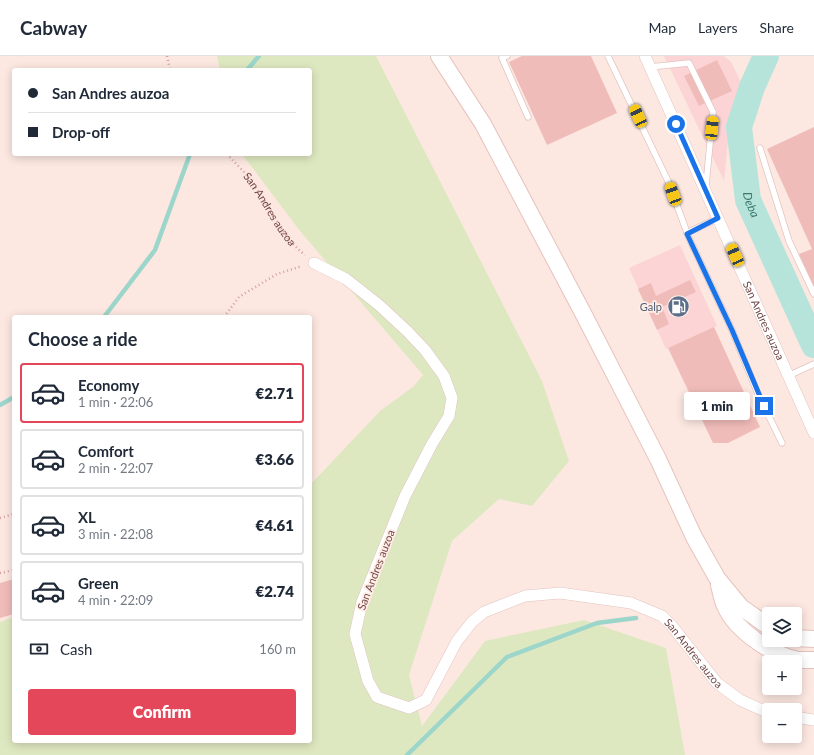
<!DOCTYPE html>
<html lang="en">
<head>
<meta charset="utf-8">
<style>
  body { margin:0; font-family:Lato,sans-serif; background:#f2f2f3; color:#1f2937; height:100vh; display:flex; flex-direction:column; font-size:15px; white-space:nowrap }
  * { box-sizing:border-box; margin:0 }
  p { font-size:13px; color:#747a83 }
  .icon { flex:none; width:22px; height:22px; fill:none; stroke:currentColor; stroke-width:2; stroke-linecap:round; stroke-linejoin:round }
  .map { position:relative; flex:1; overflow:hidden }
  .side { position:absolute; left:12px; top:259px; width:300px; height:428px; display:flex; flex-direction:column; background:#fff; border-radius:4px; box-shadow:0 2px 10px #0003 }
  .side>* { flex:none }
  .banner { position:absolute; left:12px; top:12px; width:300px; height:88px; border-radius:4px; box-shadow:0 2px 10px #0003; display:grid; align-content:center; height:88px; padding:0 16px; background:#fff }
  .tools { position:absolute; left:762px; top:551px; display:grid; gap:8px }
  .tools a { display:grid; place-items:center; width:40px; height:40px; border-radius:4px; background:#fff; box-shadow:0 2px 10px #0003; font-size:20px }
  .end { position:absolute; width:18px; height:18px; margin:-9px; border:5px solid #1a73e8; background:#fff; box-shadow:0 0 0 2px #fff }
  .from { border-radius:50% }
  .bubble { position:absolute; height:28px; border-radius:4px; background:#fff; box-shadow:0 2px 10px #0003; font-size:13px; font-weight:800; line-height:28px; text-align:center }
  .car { position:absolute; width:12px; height:24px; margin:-12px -6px; border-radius:5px; box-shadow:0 0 3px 1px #0007; background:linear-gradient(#f5c518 24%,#345 0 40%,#f5c518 0 76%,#345 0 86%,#f5c518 0) }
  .banner b { display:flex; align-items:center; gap:14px; height:38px; font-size:15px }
  .banner b+b { border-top:1px solid #e0e1e3 }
  .banner i { width:10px; height:10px; background:#1f2937 }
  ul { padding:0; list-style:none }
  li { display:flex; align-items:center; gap:12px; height:60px; margin:0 8px 6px; padding:0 8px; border:2px solid #e0e1e3; border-radius:4px }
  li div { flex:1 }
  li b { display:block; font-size:15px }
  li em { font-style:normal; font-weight:800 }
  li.active { border-color:#e44759 }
  li>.icon { width:36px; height:36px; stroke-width:1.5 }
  h2 { padding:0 16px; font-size:18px; line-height:48px }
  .pay { display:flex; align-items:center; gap:10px; height:44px; padding:0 16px; font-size:15px }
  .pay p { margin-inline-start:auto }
  .primary-button { display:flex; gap:8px; margin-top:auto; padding:8px 16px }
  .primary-button a { flex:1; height:46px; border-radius:4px; background:#e44759; color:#fff; font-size:16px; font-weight:800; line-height:46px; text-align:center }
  header { display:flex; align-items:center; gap:24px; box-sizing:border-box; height:56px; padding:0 20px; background:#fff; border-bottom:1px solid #e0e1e3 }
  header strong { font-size:19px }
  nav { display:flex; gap:22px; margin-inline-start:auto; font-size:14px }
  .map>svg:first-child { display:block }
  .commercial { fill:#fcd4d6 }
  .green { fill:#dee8c0 }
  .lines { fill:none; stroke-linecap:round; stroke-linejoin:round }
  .stream { stroke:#9cd6cb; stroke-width:4.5 }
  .river { stroke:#b6e4db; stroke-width:26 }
  .building { fill:#f0bcb9 }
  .service-casing { stroke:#e1c4c0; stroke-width:7 }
  .minor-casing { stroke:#e1c4c0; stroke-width:12 }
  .secondary-casing { stroke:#e6c2bd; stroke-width:18 }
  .path { stroke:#d59f9c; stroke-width:2.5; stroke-dasharray:1 3; stroke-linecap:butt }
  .service { stroke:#fff; stroke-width:5.5 }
  .minor { stroke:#fff; stroke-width:11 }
  .secondary { stroke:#fff; stroke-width:16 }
  .route { stroke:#1a73e8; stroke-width:5 }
  .labels { text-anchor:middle; stroke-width:3.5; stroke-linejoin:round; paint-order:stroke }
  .street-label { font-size:11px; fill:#724948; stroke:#ffede6 }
  .service-label { font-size:11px; fill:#4e5e75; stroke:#ffede6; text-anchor:end }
  .water-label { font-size:12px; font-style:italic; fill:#3c786d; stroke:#ffede6 }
</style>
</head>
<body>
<header>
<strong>Cabway</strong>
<nav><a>Map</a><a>Layers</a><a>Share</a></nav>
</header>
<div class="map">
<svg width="814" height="699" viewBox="0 0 814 699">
  <rect width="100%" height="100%" fill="#fce8e1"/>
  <g class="commercial">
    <polygon points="664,0 724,0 731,6 744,32 734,44 729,75 724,125"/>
    <polygon points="680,189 717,270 666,293 629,212"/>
  </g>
  <polygon class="green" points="217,0 376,0 542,325 569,405 532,450 499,443 452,485 409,619 422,670 485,585 584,564 666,592 685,699 0,699 0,566 14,561 14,685 310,685 310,429 380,355 414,330 423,319 300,175 242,98 310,98 310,14 220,14"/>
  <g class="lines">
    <g class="stream">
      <polyline points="247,14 259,0"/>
      <polyline points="104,261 155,194 190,98"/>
      <polyline points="0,349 14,341"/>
      <polyline points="407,699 507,601 597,567 636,562"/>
    </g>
    <path class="river" id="s1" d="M766 0 752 31 739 71 748 144 814 289"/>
  </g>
  <g class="building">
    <polygon points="522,0 591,0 617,57 547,89 509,6"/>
    <polygon points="717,4 732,35 699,50 684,20"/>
    <polygon points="814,71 814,231 799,198 812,193 767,93"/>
    <polygon points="690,224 696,236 662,251 669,268 657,274 638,233 651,227 656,240"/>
    <polygon points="714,271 760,371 728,387 713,387 668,292"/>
    <polygon points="14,523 14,558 0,562 0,527"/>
  </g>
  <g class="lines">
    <defs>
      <g id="service">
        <polyline points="507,0 502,2 528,61"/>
        <polyline points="608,0 668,125 689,182 732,274 758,338 782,387"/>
        <polyline points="650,11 689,7 713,56 706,129"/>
        <polyline points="760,92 789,185 814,238"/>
        <polyline points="687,177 718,162"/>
        <polyline points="790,319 814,308"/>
      </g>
      <g id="minor">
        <path id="s3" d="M645 0 814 377"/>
        <path id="s4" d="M314 207 346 223 379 249 407 275 425 294 444 320 452 342 449 360 432 388 405 440 362 546 355 578 368 625 377 641 409 652 426 644 457 585 472 566 484 556 525 540 560 537 631 547 662 560 672 570 717 627 740 644 769 657"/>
        <polyline points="795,661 814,664"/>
      </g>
      <g id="secondary">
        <polyline points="439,0 483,68 584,259 658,403 694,481 717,522 741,551 769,571"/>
        <path d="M719 529C721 536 722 544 725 550 736 575 772 599 798 604 803 604 809 604 814 604"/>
        <polyline points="795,582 814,583"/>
      </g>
    </defs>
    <use href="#service" class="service-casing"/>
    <use href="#minor" class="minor-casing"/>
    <use href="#secondary" class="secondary-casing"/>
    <g class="path">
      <polyline points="167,0 170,14"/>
      <path id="s2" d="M227 98C235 107 245 116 252 126 270 150 281 180 305 199"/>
      <polyline points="224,261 239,241 277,218 302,210"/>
      <polyline points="0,462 14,458"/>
      <polyline points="0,517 14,514"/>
    </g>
    <use href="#service" class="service"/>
    <use href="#minor" class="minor"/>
    <use href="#secondary" class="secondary"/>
  </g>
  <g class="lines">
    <polyline class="route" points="676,68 718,162 687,178 732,274 764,350"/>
  </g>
  <defs>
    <symbol id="fuel-disc" viewBox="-11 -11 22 22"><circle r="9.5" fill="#5c6f8a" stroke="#ffede6"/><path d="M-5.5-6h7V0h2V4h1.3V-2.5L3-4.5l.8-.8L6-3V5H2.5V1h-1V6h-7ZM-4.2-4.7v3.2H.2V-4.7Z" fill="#fff"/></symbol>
  </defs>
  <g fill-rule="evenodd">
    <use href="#fuel-disc" x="666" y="238" width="25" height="25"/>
  </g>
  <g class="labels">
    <g class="street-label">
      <text dy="4" stroke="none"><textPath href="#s2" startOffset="70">San Andres auzoa</textPath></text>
      <text dy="4" stroke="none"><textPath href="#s3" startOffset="290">San Andres auzoa</textPath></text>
      <text transform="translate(376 514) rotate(-69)" y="4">San Andres auzoa</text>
      <text dy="4" stroke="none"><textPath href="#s4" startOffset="914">San Andres auzoa</textPath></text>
    </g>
    <g class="service-label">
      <text x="662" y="255">Galp</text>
    </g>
    <g class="water-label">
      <text dy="4" stroke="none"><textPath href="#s1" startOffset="155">Deba</textPath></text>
    </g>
  </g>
</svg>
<div class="tools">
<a><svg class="icon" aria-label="layers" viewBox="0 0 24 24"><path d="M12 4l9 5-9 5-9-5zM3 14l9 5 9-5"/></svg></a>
<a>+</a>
<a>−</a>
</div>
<i class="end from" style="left:676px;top:68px"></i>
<i class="end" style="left:764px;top:350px"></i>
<div class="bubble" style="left:684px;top:336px;width:66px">1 min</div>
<i class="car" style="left:638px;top:60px;rotate:335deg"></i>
<i class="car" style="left:712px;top:72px;rotate:6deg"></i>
<i class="car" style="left:673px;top:138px;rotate:340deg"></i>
<i class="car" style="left:735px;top:199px;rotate:336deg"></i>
<div class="banner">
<b><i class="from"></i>San Andres auzoa</b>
<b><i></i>Drop-off</b>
</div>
<section class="side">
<h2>Choose a ride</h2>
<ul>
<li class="active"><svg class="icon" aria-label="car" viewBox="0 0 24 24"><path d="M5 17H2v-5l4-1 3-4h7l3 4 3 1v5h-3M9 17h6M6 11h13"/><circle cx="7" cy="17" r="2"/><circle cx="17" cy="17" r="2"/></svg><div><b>Economy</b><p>1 min · 22:06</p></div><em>€2.71</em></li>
<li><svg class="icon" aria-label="car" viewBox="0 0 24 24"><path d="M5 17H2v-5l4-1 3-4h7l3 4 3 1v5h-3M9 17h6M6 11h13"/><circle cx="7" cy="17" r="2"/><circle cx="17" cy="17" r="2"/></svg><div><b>Comfort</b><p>2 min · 22:07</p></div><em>€3.66</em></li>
<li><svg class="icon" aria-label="car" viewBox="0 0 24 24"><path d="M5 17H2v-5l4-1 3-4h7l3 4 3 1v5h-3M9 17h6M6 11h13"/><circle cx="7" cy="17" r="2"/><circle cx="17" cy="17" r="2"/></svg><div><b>XL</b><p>3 min · 22:08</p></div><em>€4.61</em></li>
<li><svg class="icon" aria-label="car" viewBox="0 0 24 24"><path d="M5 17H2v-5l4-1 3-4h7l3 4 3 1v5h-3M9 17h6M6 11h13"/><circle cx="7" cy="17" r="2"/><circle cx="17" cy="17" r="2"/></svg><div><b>Green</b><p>4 min · 22:09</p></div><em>€2.74</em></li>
</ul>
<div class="pay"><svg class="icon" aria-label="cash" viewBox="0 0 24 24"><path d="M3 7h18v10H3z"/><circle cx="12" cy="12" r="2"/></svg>Cash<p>160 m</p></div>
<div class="primary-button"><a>Confirm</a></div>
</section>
</div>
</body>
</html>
